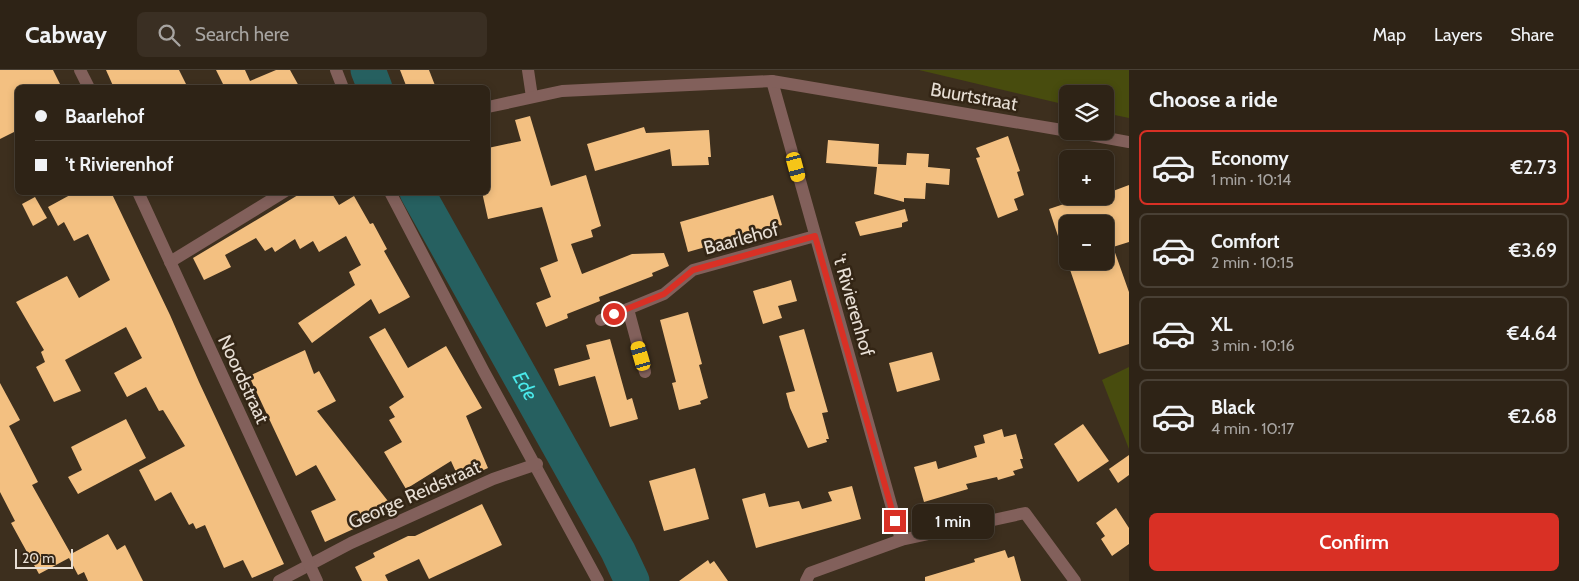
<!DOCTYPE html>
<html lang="en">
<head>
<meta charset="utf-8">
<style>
  body { margin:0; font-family:Cabin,sans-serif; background:#3a2f23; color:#f1f3f6; height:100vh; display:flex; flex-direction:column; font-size:19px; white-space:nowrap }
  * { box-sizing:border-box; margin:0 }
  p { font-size:16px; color:#a7a4a1 }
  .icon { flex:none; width:28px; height:28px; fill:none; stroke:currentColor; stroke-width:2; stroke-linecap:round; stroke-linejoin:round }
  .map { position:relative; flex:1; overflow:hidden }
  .panel { display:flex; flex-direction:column; background:#2e2316; width:450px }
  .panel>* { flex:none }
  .top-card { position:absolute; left:15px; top:15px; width:475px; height:110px; border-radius:8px; box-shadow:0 2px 8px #0003,0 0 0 1px #494035; display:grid; align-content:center; height:110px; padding:0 20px; background:#2e2316 }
  .buttons { position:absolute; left:1059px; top:15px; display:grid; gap:10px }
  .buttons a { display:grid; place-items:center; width:55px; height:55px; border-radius:8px; background:#2e2316; box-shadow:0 2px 8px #0003,0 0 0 1px #494035; font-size:25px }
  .scale { position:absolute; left:15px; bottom:12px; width:58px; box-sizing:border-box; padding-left:5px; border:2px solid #e7ded4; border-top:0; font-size:14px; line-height:18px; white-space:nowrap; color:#e7ded4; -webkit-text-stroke:4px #332515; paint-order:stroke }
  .end { position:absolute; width:22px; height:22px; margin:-11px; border:6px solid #d93025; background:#fff; box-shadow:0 0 0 2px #fff }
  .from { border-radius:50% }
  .bubble { position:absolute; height:35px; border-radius:8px; background:#2e2316; box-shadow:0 2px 8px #0003,0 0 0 1px #494035; font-size:16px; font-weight:600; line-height:35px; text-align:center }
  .car { position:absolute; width:15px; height:30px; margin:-15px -8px; border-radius:6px; box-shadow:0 0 4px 1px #0007; background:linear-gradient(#f5c518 24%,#345 0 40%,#f5c518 0 76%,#345 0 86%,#f5c518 0) }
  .top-card b { display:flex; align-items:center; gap:18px; height:48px; font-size:19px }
  .top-card b+b { border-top:1px solid #494035 }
  .top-card i { width:12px; height:12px; background:#f1f3f6 }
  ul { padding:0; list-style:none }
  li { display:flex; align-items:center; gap:15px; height:75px; margin:0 10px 8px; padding:0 10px; border:2px solid #494035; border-radius:8px }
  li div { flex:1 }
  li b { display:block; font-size:19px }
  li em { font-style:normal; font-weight:600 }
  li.current { border-color:#d93025 }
  li>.icon { width:45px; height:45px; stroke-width:1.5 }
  h2 { padding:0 20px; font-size:22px; line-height:60px }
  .primary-button { display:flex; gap:10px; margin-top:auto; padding:10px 20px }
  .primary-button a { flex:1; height:58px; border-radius:8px; background:#d93025; color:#fff; font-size:20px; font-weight:600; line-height:58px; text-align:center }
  header { display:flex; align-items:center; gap:30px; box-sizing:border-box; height:70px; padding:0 25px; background:#2e2316; border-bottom:1px solid #494035 }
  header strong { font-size:24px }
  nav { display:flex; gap:28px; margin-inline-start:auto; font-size:18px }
  .search { width:350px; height:45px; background:#3a2f23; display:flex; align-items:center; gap:12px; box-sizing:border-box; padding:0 18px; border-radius:8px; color:#a7a4a1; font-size:19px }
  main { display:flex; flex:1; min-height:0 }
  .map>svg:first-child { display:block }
  .green { fill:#484c0e }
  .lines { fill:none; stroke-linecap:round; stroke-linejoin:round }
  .river { stroke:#266060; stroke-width:35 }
  .building { fill:#f3c081 }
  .minor { stroke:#82605b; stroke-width:12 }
  .tertiary { stroke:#82605b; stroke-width:12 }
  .route { stroke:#d93025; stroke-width:6 }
  .labels { text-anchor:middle; stroke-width:5; stroke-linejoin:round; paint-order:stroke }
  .street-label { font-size:19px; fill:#e7ded4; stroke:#332515 }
  .water-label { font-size:20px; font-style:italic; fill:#4aeaeb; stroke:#332515 }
</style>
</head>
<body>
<header>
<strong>Cabway</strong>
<div class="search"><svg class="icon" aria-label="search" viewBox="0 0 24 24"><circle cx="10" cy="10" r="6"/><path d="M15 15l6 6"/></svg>Search here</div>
<nav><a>Map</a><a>Layers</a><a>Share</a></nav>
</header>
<main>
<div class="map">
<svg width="1129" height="511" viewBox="0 0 1129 511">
  <rect width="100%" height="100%" fill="#3d2f1e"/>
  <g class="green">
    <polygon points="919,0 1129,0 1129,48 1105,43 1105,24 1068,24 1067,35"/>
    <polygon points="1129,297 1129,379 1102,310"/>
  </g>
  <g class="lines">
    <g class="river">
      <polyline points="368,0 375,18"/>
      <path id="s1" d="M417 122 618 481 632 511"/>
    </g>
  </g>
  <g class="building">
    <polygon points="0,0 53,0 62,18 18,18 18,60 0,69"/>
    <polygon points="106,0 179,0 188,18 114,18"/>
    <polygon points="216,0 245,0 250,11 276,0 290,0 300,18 225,18"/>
    <polygon points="400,0 429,0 436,18 407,18"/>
    <polygon points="530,46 551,116 586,105 601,156 591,160 593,167 571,174 582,204 632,184 664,183 669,196 652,203 653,206 599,227 600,231 567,244 568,248 546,257 536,233 551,227 540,198 558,191 542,137 488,149 482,122 488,122 488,78 521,71 515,50"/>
    <polygon points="644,57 646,63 709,60 711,87 708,87 709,95 672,96 670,79 595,101 587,74"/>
    <polygon points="1008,66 1020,101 1017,102 1024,125 1014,129 1018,140 998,148 976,88 980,87 976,78"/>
    <polygon points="828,70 879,74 878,94 906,95 907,83 929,84 928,97 950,99 949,115 926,113 925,129 904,128 904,132 874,124 877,97 826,93"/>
    <polygon points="1129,115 1129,172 1113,177 1129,222 1129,274 1099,284 1067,191 1105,191 1105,154 1068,154 1068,186 1065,187 1049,139 1067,133 1064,126 1105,126 1105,124"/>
    <polygon points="71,122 111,122 170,245 199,312 284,494 252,508 243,490 224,498 205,455 196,459 193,453 189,455 171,422 155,431 139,400 185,376 163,340 159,341 146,317 127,327 114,303 142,288 126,257 65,290 81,321 54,332 36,297 45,292 41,282 44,280 16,232 67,206 79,228 110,210 88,164 74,171 64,152 58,156 48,137 70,125"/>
    <polygon points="303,122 331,122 339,135 354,126 370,154 373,153 387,179 384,181 410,227 379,244 371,229 312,273 298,253 355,215 349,202 361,195 346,166 319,182 313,171 300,179 295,169 275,182 272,177 265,181 256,168 225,185 231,197 204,210 193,188"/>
    <polygon points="773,125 782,155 688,182 680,152"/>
    <polygon points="35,127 47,148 33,156 22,134"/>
    <polygon points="905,139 908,151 902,153 902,157 860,166 855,152"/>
    <polygon points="791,210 797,231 778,236 782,248 763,254 753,221"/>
    <polygon points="688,242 702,294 699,295 708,328 700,331 701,334 679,340 672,313 676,312 660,250"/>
    <polygon points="385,258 408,298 446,276 482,338 466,346 488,398 460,411 451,391 406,419 384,382 402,372 389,350 395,347 389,337 404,327 369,267"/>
    <polygon points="804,259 828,342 822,343 829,369 826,369 827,372 808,378 790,338 786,323 795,321 779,266"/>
    <polygon points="610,269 627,330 632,328 638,349 610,357 595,306 559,316 554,299 590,289 586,275"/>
    <polygon points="305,280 314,304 319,301 336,331 317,341 395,440 325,472 311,441 336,430 316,395 296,406 249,306"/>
    <polygon points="932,282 940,310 897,322 889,293"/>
    <polygon points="0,313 20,350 9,356 38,412 32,415 71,484 108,464 117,480 125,475 143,511 88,511 84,502 78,505 69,488 39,504 11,453 15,451 0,422"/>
    <polygon points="126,349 146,388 78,424 68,407 82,400 71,377"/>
    <polygon points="1083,354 1109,391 1078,412 1054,374"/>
    <polygon points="1002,359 1004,367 1016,364 1023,389 1020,389 1023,398 1013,401 1015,405 998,410 997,407 966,414 968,419 924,432 914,397 936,391 938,399 977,387 974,376 985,373 983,365"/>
    <polygon points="1129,385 1129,405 1118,413 1109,399"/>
    <polygon points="695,398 709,449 664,461 649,411"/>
    <polygon points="852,416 861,449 756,478 742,429 765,423 769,437 799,431 802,439 832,431 828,422"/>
    <polygon points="482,434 502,475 429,509 419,489 385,505 388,511 362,511 355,497 375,487 373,483 408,466 415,466"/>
    <polygon points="1116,438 1129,458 1129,474 1112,486 1101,469 1105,466 1096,453"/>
    <polygon points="1005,480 1008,488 1014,486 1021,511 925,511 925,507 975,492 974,489"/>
    <polygon points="708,490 710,494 714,491 728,511 679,511"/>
  </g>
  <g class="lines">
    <g class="minor">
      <polyline points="336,0 343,18"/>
      <polyline points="528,0 532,27"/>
      <polyline points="772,11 901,470"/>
      <polyline points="488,37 562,21 772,11 1068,61"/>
      <polyline points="1068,61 1129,72"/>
      <polyline points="390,122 483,300 598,511"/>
      <polyline points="170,192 284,122"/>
      <polyline points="628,239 645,302"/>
      <polyline points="601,250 664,224 693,200 815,166"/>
      <polyline points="279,511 351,473 493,409 537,394"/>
      <polyline points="806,511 810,503 901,470 1025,443 1075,511"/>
    </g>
    <g class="tertiary">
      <polyline points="80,0 89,18"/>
      <polyline points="138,122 317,511"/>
    </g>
  </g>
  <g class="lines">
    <polyline class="route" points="614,244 664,224 693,200 815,166 895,451"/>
  </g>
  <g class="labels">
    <g class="street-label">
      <text transform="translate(974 26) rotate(10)" y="7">Buurtstraat</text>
      <text transform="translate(741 168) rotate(-15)" y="7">Baarlehof</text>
      <text transform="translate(854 235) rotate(74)" y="7">'t Rivierenhof</text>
      <text transform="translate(244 309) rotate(65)" y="7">Noordstraat</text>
      <text transform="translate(414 424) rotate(-24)" y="7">George Reidstraat</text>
    </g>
    <g class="water-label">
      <text dy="7" stroke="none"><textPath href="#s1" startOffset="222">Ede</textPath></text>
    </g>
  </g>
</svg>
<div class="buttons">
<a><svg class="icon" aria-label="layers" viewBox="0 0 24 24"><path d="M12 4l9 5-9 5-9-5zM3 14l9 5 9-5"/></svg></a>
<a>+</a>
<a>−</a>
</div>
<div class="scale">20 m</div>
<i class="end from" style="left:614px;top:244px"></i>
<i class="end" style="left:895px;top:451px"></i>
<div class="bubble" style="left:912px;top:434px;width:82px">1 min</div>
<i class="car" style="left:796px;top:97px;rotate:165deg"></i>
<i class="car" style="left:641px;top:286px;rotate:344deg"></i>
<div class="top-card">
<b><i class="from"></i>Baarlehof</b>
<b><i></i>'t Rivierenhof</b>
</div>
</div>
<section class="panel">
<h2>Choose a ride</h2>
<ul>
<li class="current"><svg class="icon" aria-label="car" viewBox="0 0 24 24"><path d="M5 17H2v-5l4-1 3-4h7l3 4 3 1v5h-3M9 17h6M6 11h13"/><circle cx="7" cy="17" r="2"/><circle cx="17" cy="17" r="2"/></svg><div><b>Economy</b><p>1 min · 10:14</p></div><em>€2.73</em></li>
<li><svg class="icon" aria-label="car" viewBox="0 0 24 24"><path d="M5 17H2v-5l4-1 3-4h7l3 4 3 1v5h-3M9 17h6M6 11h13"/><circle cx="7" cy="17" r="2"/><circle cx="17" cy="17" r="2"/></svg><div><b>Comfort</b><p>2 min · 10:15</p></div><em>€3.69</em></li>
<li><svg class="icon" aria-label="car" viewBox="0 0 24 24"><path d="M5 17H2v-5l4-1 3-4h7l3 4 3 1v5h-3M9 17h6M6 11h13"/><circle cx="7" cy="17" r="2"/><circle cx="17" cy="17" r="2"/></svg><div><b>XL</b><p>3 min · 10:16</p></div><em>€4.64</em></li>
<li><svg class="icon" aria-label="car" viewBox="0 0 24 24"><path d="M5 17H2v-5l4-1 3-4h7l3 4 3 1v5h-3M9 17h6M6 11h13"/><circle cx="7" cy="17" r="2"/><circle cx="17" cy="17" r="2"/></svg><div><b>Black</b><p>4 min · 10:17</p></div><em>€2.68</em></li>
</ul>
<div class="primary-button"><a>Confirm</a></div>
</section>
</main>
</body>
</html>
